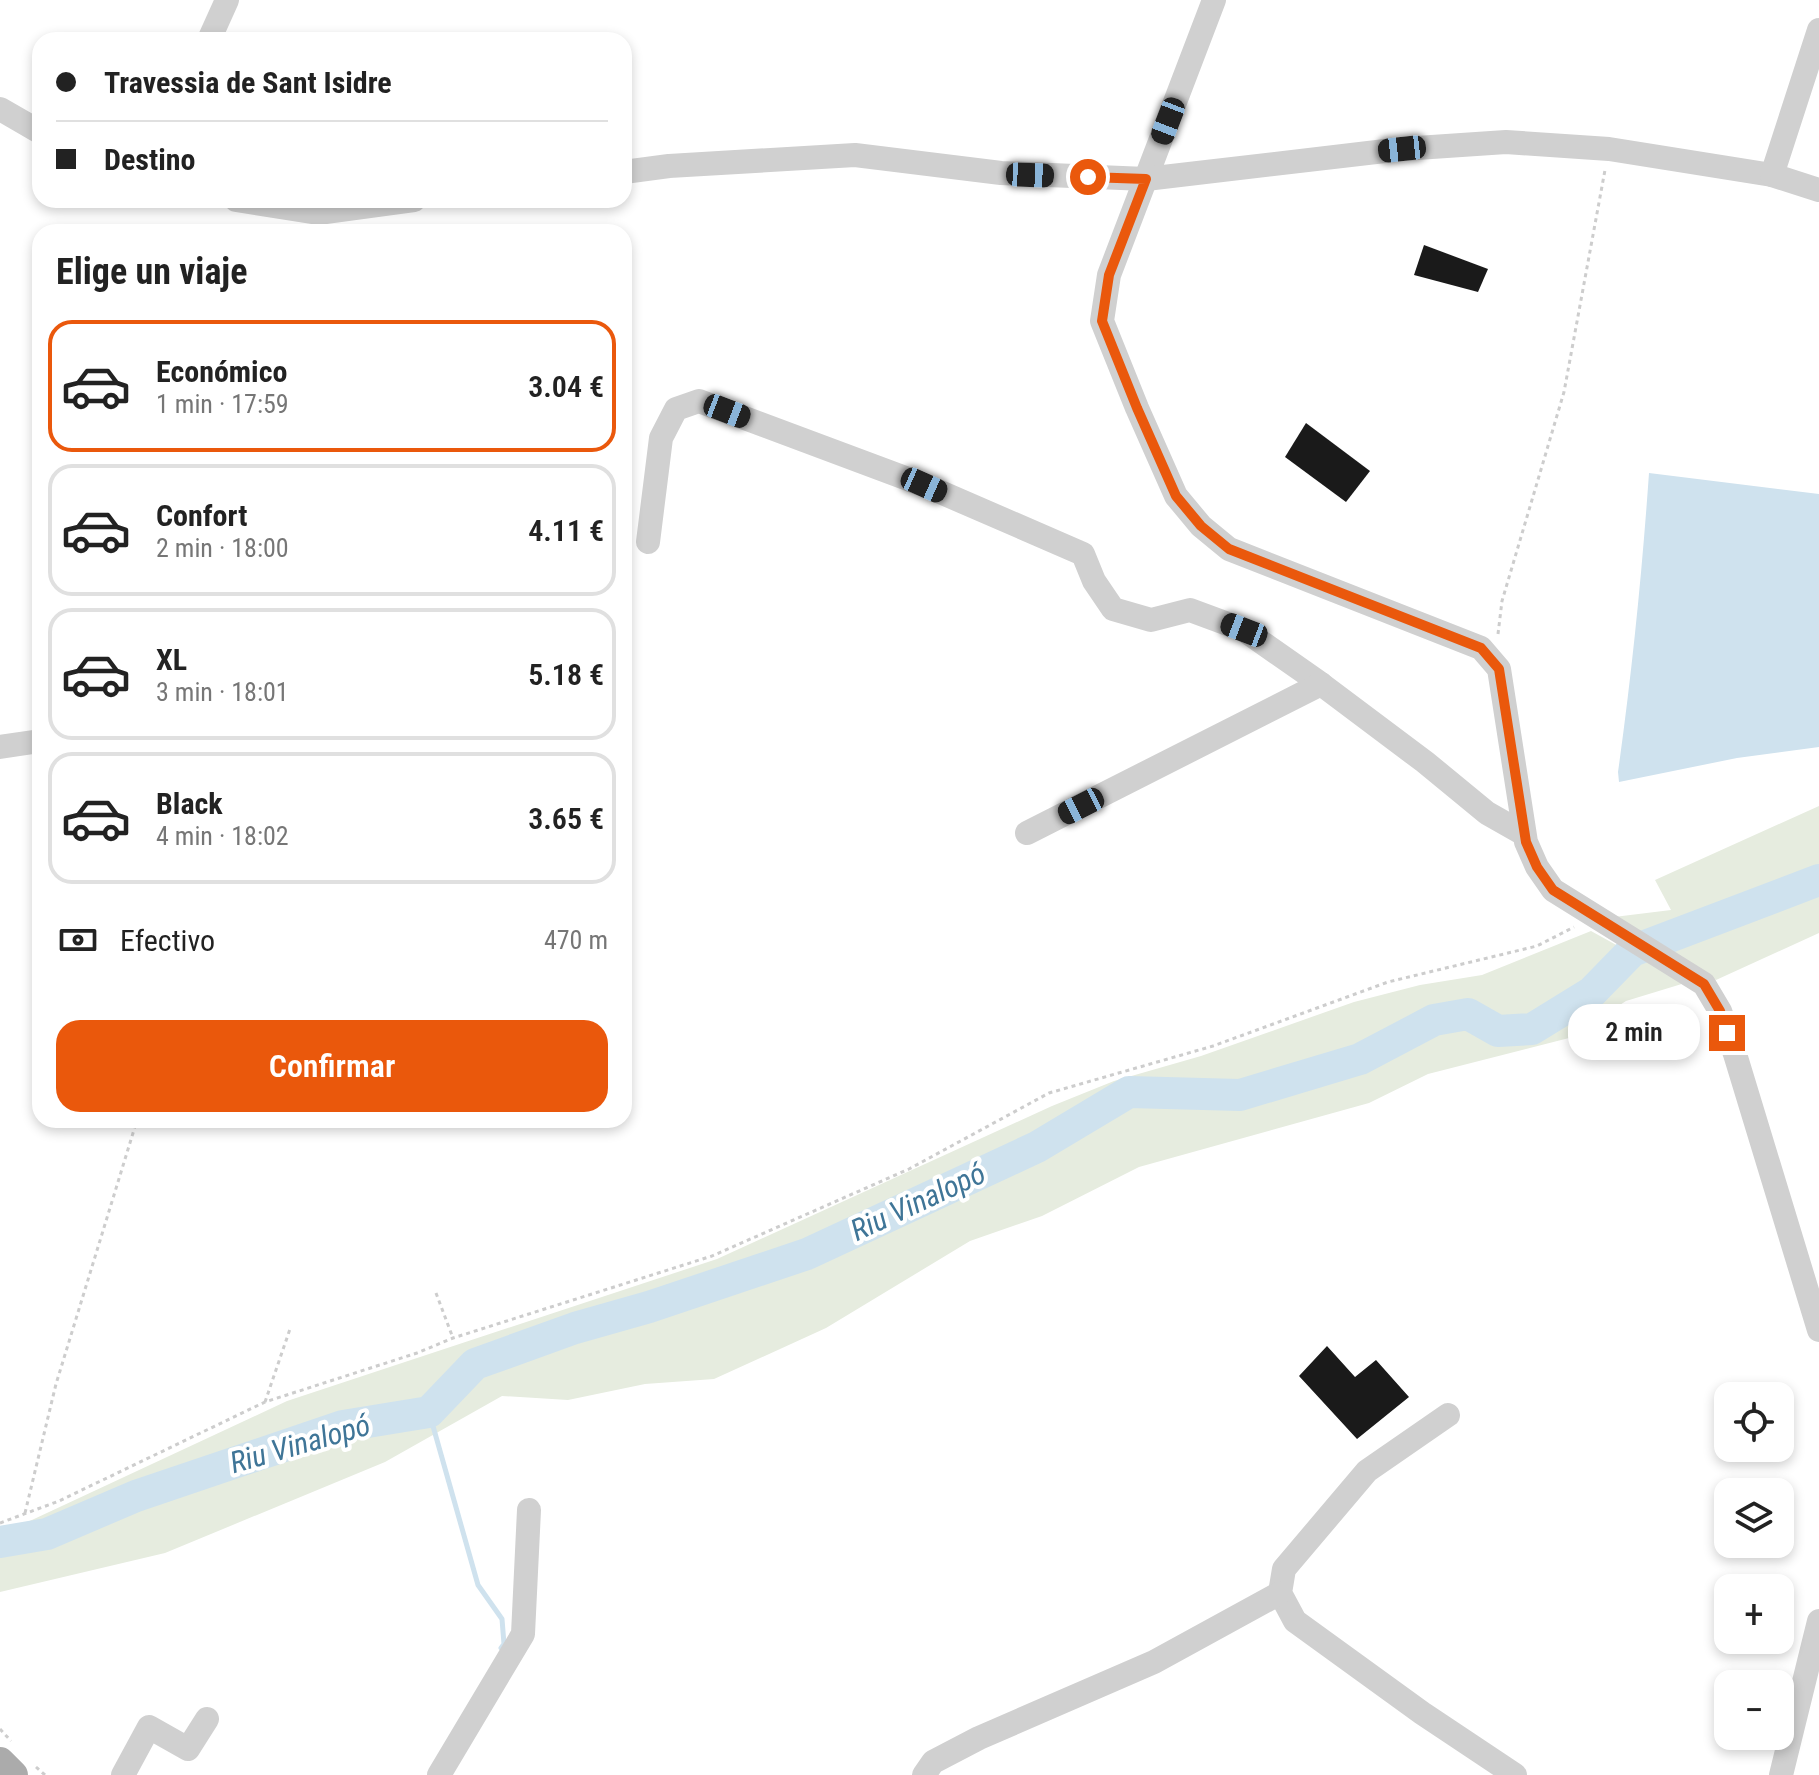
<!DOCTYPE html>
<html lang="es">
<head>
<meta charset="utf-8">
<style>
  body { margin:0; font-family:"Roboto Condensed",sans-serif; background:#f6f6f6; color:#222; height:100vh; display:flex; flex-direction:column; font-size:30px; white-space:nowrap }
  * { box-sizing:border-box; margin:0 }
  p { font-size:26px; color:#767676 }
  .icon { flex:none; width:44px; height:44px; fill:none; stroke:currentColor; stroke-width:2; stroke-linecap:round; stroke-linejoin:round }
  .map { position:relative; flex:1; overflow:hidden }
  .sheet { position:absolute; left:32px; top:224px; width:600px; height:904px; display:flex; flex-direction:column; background:#fff; border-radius:24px; box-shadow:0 4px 12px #0003 }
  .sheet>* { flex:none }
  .banner { position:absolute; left:32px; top:32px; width:600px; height:176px; border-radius:24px; box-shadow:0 4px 12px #0003; display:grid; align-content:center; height:176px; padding:0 24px; background:#fff }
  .tools { position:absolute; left:1714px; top:1382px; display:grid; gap:16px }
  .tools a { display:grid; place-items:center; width:80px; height:80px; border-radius:16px; background:#fff; box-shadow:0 4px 12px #0003; font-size:40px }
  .end { position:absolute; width:36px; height:36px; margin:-18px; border:10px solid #ea580c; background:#fff; box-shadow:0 0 0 4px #fff }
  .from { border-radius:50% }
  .bubble { position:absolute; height:56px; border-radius:24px; background:#fff; box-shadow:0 4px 12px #0003; font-size:26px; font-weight:600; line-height:56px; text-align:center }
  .car { position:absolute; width:24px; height:48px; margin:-24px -12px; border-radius:10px; box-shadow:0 0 6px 2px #0007; background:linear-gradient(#222 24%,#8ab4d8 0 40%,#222 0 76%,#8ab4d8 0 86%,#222 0) }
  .banner b { display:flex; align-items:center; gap:28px; height:76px; font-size:30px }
  .banner b+b { border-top:2px solid #e0e0e0 }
  .banner i { width:20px; height:20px; background:#222 }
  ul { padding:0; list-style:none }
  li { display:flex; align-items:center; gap:24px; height:132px; margin:0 16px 12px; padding:0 8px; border:4px solid #e0e0e0; border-radius:24px }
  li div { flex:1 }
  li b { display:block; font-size:30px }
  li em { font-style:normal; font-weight:600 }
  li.on { border-color:#ea580c }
  li>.icon { width:72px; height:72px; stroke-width:1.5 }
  h2 { padding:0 24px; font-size:36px; line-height:96px }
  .pay { display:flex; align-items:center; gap:20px; height:88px; padding:0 24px; font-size:30px }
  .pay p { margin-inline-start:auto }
  .button { display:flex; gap:16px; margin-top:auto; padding:16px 24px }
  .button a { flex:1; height:92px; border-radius:24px; background:#ea580c; color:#fff; font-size:32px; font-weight:600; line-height:92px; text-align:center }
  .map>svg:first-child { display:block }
  .green { fill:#e6ecdf }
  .water { fill:#cfe2ee }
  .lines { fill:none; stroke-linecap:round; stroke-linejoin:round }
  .stream { stroke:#cfe2ee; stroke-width:5 }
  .river { stroke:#cfe2ee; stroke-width:32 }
  .building { fill:#1a1a1a }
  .path { stroke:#cdcdcd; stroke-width:3; stroke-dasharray:4 4; stroke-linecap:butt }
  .minor { stroke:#d0d0d0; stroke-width:24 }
  .major { stroke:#ababab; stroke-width:30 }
  .route { stroke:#ea580c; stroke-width:10 }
  .labels { text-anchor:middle; stroke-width:8; stroke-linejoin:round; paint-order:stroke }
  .water-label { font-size:30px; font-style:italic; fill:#3f7597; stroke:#fff }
</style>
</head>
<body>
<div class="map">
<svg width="1819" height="1775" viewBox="0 0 1819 1775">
  <rect width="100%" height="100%" fill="#fff"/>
  <g class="green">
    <polygon points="1819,806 1819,933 1716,980 1614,917 1671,910 1655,880"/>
    <polygon points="1591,931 1685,983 1626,1001 1569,1038 1428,1074 1369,1103 1139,1167 1042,1216 970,1241 826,1328 714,1379 645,1384 568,1400 502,1396 385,1462 165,1553 0,1592 0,1529 19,1526 287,1401 717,1259 1052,1106 1114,1081 1201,1056 1354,1002 1420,985 1482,975"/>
  </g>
  <path class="water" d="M1649 473 1819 494V747L1737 758 1619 782 1618 772C1632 673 1642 573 1649 473Z"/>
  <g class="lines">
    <polyline class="stream" points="429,1412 478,1585 502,1619 504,1644 501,1648"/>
    <polyline class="river" points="0,1542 47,1534 136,1496 343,1426 429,1412 475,1364 575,1328 649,1307 807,1254 1037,1147 1129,1092 1240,1095 1360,1059 1434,1020 1468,1014 1498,1031 1532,1029 1592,992 1632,951 1819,880"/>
  </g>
  <g class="building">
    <polygon points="1424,245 1488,269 1478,292 1414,275"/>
    <polygon points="1306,423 1370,471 1346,502 1285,457"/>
    <polygon points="1327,1346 1355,1377 1376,1360 1409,1397 1357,1439 1299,1376"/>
  </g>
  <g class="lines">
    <g class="path">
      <polyline points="1498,634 1502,601 1564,392 1605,170"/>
      <polyline points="436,1293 453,1338"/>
      <polyline points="265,1402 290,1329"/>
      <polyline points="25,1513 56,1384 137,1120"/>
      <polyline points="0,1523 59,1501 265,1402 417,1353 453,1338 712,1256 909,1169 1049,1093 1213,1046 1388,982 1537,946 1574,927"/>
      <polyline points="0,1729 11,1741"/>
      <polyline points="36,1767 45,1775"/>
    </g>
    <g class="minor">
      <polyline points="1214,0 1109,275 1102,321 1137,408 1176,496 1201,526 1229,549 1481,648 1499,669 1526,842 1537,867 1553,890 1704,984 1720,1011 1735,1054 1819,1330"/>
      <polyline points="209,40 227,0"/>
      <polyline points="0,109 40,132"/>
      <polyline points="624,172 669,166 855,155 1001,173 1146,179 1402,149 1506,142 1609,149 1772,175 1819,190"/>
      <polyline points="1772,175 1819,30"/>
      <polyline points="236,200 318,213 414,200"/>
      <polyline points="648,542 661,438 676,409 699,401 924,485 1083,554 1094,581 1113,609 1151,620 1190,610 1244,630 1317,681 1425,762 1487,813 1524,834"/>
      <polyline points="0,747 40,741"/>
      <polyline points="1027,833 1321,684"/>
      <polyline points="1448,1415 1367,1471 1284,1569 1280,1593 1295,1621 1422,1713 1515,1775"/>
      <polyline points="123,1775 149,1727 188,1749 207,1719"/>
      <polyline points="439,1775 523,1634 529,1510"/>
      <polyline points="924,1775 933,1762 979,1738 1154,1662 1280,1593"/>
      <polyline points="1781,1775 1819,1621"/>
    </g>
    <polyline class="major" points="0,1762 13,1775"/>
  </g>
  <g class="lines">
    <polyline class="route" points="1088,177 1146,179 1109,275 1102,321 1137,408 1176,496 1201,526 1229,549 1481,648 1499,669 1526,842 1537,867 1553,890 1704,984 1720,1011 1727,1033"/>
  </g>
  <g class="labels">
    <g class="water-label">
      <text transform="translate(918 1202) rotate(-25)" y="10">Riu Vinalopó</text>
      <text transform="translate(300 1444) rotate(-16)" y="10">Riu Vinalopó</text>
    </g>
  </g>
</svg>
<div class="tools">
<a><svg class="icon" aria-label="locate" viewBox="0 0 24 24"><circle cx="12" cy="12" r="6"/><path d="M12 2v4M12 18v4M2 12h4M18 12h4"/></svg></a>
<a><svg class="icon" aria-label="layers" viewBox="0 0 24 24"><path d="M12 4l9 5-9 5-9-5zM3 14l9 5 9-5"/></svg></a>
<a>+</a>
<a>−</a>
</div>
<i class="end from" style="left:1088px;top:177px"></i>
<i class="end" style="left:1727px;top:1033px"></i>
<div class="bubble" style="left:1568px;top:1004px;width:132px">2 min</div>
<i class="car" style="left:1168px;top:121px;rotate:201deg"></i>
<i class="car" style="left:1402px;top:149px;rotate:264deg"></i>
<i class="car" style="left:1030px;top:175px;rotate:92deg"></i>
<i class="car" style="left:727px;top:411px;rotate:111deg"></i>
<i class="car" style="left:924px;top:485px;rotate:114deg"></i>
<i class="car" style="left:1244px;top:630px;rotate:291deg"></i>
<i class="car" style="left:1081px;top:806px;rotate:243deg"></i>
<div class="banner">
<b><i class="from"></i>Travessia de Sant Isidre</b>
<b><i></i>Destino</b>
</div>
<section class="sheet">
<h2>Elige un viaje</h2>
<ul>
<li class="on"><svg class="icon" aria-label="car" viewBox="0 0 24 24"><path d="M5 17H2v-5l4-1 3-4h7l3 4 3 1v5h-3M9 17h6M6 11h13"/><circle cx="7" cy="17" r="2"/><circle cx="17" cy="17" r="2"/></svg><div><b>Económico</b><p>1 min · 17:59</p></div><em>3.04 €</em></li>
<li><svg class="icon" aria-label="car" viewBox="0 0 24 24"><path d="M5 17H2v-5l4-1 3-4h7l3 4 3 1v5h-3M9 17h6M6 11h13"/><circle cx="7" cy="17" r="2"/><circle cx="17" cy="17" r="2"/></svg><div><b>Confort</b><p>2 min · 18:00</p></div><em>4.11 €</em></li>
<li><svg class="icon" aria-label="car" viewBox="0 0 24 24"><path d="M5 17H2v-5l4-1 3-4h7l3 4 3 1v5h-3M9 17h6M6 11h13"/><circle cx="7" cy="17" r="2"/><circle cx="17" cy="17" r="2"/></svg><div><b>XL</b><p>3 min · 18:01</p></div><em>5.18 €</em></li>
<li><svg class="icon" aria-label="car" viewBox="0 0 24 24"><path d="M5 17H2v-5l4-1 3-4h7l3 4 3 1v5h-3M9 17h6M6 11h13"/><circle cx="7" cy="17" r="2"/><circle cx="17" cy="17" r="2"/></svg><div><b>Black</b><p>4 min · 18:02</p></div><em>3.65 €</em></li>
</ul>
<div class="pay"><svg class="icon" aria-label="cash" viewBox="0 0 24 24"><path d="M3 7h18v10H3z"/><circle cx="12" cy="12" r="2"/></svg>Efectivo<p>470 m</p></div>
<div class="button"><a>Confirmar</a></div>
</section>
</div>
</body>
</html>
